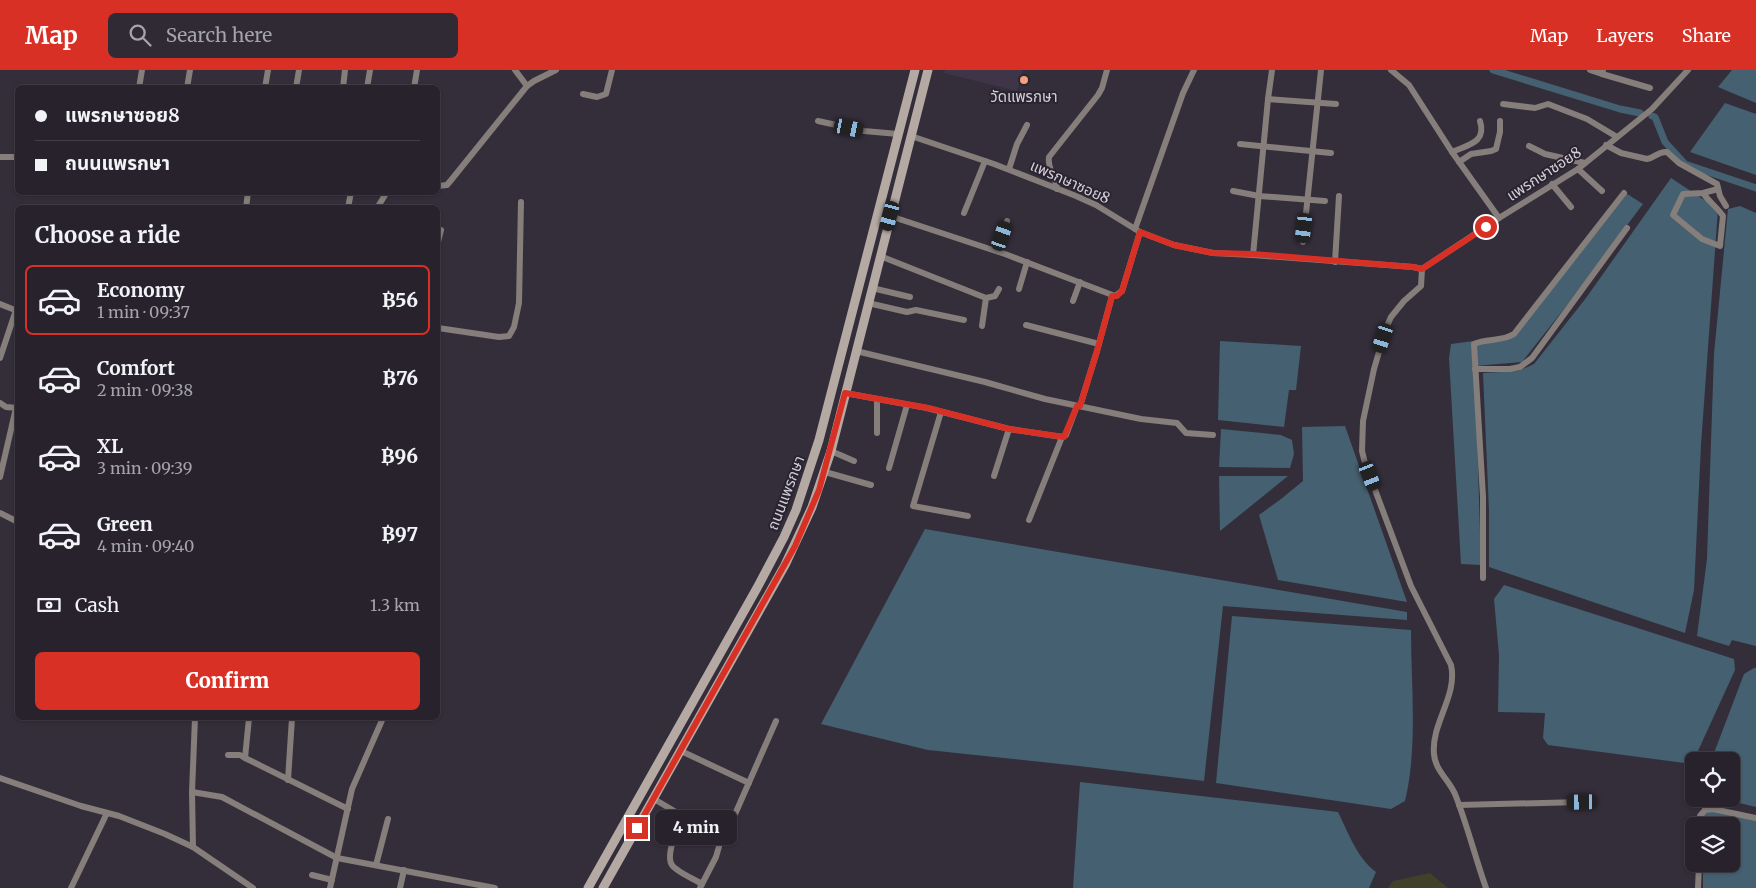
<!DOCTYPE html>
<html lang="en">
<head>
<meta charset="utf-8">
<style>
  body { margin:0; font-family:Merriweather,"Noto Sans Thai",serif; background:#2f2a34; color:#f1f3f6; height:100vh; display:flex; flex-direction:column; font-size:19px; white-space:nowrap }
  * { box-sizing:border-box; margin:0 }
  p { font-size:16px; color:#a4a4a9 }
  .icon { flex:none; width:28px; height:28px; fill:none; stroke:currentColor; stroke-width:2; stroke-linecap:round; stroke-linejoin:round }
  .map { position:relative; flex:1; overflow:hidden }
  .details { position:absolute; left:15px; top:135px; width:425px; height:515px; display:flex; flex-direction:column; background:#27222c; border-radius:8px; box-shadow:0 1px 4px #0004,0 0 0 1px #433f48 }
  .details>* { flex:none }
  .banner { position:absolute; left:15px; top:15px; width:425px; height:110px; border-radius:8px; box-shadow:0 1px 4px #0004,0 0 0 1px #433f48; display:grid; align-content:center; height:110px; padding:0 20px; background:#27222c }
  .buttons { position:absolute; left:1685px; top:682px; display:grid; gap:10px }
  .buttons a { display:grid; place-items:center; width:55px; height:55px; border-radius:8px; background:#27222c; box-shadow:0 1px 4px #0004,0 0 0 1px #433f48; font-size:25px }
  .end { position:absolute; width:22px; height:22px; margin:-11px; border:6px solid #d93025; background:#fff; box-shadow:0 0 0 2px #fff }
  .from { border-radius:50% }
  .bubble { position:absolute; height:35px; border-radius:8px; background:#27222c; box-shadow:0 1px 4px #0004,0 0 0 1px #433f48; font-size:16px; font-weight:800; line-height:35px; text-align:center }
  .car { position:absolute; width:15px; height:30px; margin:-15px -8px; border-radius:6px; box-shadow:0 0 4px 1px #0007; background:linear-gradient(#222 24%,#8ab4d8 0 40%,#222 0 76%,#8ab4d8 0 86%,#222 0) }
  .banner b { display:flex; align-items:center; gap:18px; height:48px; font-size:19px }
  .banner b+b { border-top:1px solid #433f48 }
  .banner i { width:12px; height:12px; background:#f1f3f6 }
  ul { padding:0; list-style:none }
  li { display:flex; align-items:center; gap:15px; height:70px; margin:0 10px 8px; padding:0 10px; border:2px solid transparent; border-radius:8px }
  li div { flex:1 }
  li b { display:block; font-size:19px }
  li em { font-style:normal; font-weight:800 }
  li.selected { border-color:#d93025 }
  li>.icon { width:45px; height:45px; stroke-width:1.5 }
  h2 { padding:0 20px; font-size:22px; line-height:60px }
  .pay { display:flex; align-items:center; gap:12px; height:55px; padding:0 20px; font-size:19px }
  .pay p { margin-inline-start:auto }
  .primary-button { display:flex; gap:10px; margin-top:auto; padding:10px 20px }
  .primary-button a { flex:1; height:58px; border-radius:8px; background:#d93025; color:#fff; font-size:20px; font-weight:800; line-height:58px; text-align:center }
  header { display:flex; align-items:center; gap:30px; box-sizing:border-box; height:70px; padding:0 25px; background:#d93025; color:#fff }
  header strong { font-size:24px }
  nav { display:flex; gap:28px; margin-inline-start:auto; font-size:18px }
  .search { width:350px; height:45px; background:#2f2a34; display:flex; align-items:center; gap:12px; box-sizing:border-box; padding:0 18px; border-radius:8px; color:#a4a4a9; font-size:19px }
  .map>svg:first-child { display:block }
  .built { fill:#3e3648 }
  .green { fill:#3f4128 }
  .water { fill:#456070 }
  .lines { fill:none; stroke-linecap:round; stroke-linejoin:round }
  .canal { stroke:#456070; stroke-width:7 }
  .street { stroke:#857e7a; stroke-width:6 }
  .secondary { stroke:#b5aaa3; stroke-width:9 }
  .route { stroke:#d93025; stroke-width:6 }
  .poi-dot { fill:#f2a081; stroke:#2a2431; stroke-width:2 }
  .labels { text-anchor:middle; stroke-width:4; stroke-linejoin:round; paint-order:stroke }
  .poi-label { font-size:15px; fill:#d3cfd8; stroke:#2a2431 }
  .street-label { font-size:15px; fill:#d3cfd8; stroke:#2a2431 }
</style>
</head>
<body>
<header>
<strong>Map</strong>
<div class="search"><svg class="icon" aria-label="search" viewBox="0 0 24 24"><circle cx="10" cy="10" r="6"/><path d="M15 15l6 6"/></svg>Search here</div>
<nav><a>Map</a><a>Layers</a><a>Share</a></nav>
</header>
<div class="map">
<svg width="1756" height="818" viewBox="0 0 1756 818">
  <rect width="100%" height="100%" fill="#342e3b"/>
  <polygon class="built" points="945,0 1023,0 1017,21 944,3"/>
  <polygon class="green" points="1430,803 1448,818 1388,818 1393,811"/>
  <g class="water">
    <polygon points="1732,0 1756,0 1756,33 1718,17"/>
    <polygon points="1725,33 1756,44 1756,105 1690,82"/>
    <polygon points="1671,108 1718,139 1701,375 1694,520 1685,563 1489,497 1489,441 1483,303 1518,301 1534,294 1586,228"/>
    <polygon points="1624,122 1643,134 1567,235 1522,292 1475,296 1481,495 1461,494 1449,288 1451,274 1510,266"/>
    <polygon points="1740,136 1756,143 1756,576 1732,570 1729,576 1697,566 1707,489 1714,284 1728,139"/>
    <polygon points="1220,271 1301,276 1296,320 1289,320 1284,357 1218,350"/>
    <polygon points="1345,356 1407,532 1278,510 1259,445 1281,429 1303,411 1302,357"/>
    <polygon points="1221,359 1281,365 1292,370 1294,384 1290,398 1219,397"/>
    <polygon points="1219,406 1288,406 1220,461"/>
    <polygon points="925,459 1407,542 1407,550 1223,536 1204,711 1079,696 928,680 821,654"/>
    <polygon points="1504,515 1734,589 1735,600 1692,694 1548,675 1543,668 1545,643 1498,642 1499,585 1494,529"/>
    <path d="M1232 546 1411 560C1411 615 1418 677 1405 731L1391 739 1216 713Z"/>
    <polygon points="1754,598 1756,598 1756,737 1723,729 1731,729 1731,691 1711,691 1744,604"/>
    <path d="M1080 712 1338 742C1348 762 1357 788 1376 802L1369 818H1073Z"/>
    <polygon points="1712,740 1756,749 1756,818 1703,818 1703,794 1731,794 1731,756 1702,756 1702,748 1706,741"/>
  </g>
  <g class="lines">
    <g class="canal">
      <polyline points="1493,0 1620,39 1640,43"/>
      <polyline points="1652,46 1655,47 1665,72 1685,94 1756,118"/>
    </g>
    <g class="street">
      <polyline points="515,0 527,16"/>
      <polyline points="1391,0 1409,15 1452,82 1499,148"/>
      <polyline points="1590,0 1602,4"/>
      <polyline points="1603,0 1602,4 1650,18"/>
      <polyline points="139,18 142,0"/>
      <polyline points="187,18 190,0"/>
      <polyline points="265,18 268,0"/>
      <polyline points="296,18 299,0"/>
      <polyline points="343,18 345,0"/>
      <polyline points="367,18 370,0"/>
      <polyline points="414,18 417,0"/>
      <polyline points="583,24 597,27 606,24 612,0"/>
      <polyline points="1268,29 1336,34"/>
      <polyline points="1503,34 1535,38 1548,34 1587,49 1617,67"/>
      <polyline points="818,51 864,61 898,64"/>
      <polyline points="911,66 994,94 1076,126 1096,135 1140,162 1174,175 1213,183 1253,185 1413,197 1422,199 1499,148 1578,99 1652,39 1688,0"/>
      <polyline points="1240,74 1331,83"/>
      <path d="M1606 75 1621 83 1647 89C1655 88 1658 81 1667 82L1679 93 1717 114 1720 126 1726 136"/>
      <polyline points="1529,76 1545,84 1585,93"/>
      <path d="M1452 82C1467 75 1487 73 1480 51"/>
      <polyline points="0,87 18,87"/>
      <polyline points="1459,92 1471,84 1491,81 1496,79 1500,62 1500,51"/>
      <polyline points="1009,99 1017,74 1027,55"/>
      <polyline points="1578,99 1602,121"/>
      <polyline points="1552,114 1571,137"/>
      <polyline points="438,116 447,115 452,109 527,16 534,11 556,0"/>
      <path d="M1057 119C1056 107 1047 99 1049 87L1098 25 1102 18 1107 0"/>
      <polyline points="1233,121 1259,126 1325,131"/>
      <path d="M1703 123C1709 132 1717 137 1723 146L1720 176 1702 169 1673 145 1683 124 1703 123 1718 119"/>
      <polyline points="246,138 248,122"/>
      <polyline points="348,138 351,122"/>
      <polyline points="377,138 387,122"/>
      <polyline points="964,143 985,91"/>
      <polyline points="890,146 1005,184 1115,226 1122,221 1140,162"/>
      <polyline points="438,159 441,160 438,172"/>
      <polyline points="1135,159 1183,23 1194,0"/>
      <polyline points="1303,172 1321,0"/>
      <polyline points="997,181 1007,151"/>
      <polyline points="1253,185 1268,29 1272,0"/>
      <polyline points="880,186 986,228 982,256"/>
      <polyline points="1335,192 1339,126"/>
      <path d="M1422 199 1421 216 1404 231 1391 247 1386 258 1374 299 1363 351 1362 381 1365 393 1411 516 1451 595C1458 626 1431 653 1434 684 1435 700 1449 710 1455 724 1467 754 1475 787 1486 818"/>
      <polyline points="872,218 910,227"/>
      <polyline points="1019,219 1027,192"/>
      <polyline points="986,228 995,226 999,219"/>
      <polyline points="1073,231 1080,212"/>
      <polyline points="868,233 907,242 916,240 964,250"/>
      <polyline points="0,234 15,240"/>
      <polyline points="1026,255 1099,274"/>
      <polyline points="438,258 499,267 509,266 514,257 519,233 521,132"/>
      <polyline points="856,281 985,312 1045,329 1141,349 1177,353 1186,363 1213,365"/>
      <polyline points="0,288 18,234"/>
      <polyline points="1475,299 1510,299 1520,297 1532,288 1627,158"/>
      <polyline points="845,323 927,338 1009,359 1062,367 1066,365 1077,336"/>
      <polyline points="877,329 877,363"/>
      <polyline points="0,333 6,337 18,338"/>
      <polyline points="1080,336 1097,281 1112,226"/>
      <polyline points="941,342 913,436 968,446"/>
      <polyline points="831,381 854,391"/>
      <polyline points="889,398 907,335"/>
      <polyline points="825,402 871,415"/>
      <polyline points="994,406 1009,359"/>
      <polyline points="0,407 16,338"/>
      <polyline points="0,443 18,452"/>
      <polyline points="1029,450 1062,367"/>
      <path d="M1483 508V427L1474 274C1487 268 1501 272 1514 264L1624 123"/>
      <polyline points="249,648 245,688 348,739"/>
      <polyline points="681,681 749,713"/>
      <polyline points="228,685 240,685 245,688"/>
      <polyline points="0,708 81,736 119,746 165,764 193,777 253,818"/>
      <polyline points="288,710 292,648"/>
      <polyline points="192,722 222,727 337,788 495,818"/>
      <polyline points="654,729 718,767 720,773 716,787 700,818"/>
      <polyline points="1459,735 1582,732"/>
      <path d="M682 746C678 756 665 786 672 795 677 802 694 809 702 814"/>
      <polyline points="1699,756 1700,746 1705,740 1713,739 1756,748"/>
      <polyline points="725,767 776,651"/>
      <polyline points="193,777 192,722 195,648"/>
      <polyline points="376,795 388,749"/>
      <polyline points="312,805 332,810"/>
      <polyline points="71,818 107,743"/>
      <polyline points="330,818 352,719 383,648"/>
      <polyline points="400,818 404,800"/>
      <polyline points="1698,818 1699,794"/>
    </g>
    <g class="secondary">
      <polyline points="588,818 757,518 784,467 796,440 819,370 915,0"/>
      <polyline points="603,818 785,495 812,437 831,381 928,0"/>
    </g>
  </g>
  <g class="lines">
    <polyline class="route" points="637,758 795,476 819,420 845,323 928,338 1009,359 1064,367 1077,336 1080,336 1097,281 1112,226 1117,226 1122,221 1140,162 1174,175 1213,183 1253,184 1413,197 1422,199 1486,157"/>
  </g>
  <circle class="poi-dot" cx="1024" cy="10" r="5"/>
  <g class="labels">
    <g class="poi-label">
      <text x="1024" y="32">วัดแพรกษา</text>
    </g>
    <g class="street-label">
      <text transform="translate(1544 104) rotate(-33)" y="5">แพรกษาซอย8</text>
      <text transform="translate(1070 112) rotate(24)" y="5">แพรกษาซอย8</text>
      <text transform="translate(786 423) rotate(-69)" y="5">ถนนแพรกษา</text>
    </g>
  </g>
</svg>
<div class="buttons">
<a><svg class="icon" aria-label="locate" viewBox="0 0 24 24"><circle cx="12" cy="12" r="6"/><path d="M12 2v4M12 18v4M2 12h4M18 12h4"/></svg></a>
<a><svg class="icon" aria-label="layers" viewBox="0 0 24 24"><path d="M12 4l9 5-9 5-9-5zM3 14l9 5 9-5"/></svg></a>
</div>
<i class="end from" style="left:1486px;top:157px"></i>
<i class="end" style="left:637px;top:758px"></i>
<div class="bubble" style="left:655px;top:740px;width:82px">4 min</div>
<i class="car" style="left:849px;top:58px;rotate:102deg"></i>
<i class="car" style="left:890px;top:146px;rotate:195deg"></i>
<i class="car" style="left:1304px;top:158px;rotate:187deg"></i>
<i class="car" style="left:1002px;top:166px;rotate:19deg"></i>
<i class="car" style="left:1383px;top:268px;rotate:198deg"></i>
<i class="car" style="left:1370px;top:406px;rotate:158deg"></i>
<i class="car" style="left:1582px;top:732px;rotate:269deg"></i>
<div class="banner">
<b><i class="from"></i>แพรกษาซอย8</b>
<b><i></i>ถนนแพรกษา</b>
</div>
<section class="details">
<h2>Choose a ride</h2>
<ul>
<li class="selected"><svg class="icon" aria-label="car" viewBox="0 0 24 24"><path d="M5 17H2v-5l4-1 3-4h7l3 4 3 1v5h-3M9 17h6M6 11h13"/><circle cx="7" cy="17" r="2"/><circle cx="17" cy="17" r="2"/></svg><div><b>Economy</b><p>1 min · 09:37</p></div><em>฿56</em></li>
<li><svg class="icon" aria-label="car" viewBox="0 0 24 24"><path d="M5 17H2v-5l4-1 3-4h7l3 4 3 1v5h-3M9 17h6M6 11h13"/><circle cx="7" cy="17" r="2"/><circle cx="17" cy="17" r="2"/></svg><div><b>Comfort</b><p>2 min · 09:38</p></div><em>฿76</em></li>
<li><svg class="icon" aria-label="car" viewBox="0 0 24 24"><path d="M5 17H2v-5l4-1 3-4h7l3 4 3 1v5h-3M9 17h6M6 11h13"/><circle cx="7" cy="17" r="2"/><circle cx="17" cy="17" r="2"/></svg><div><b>XL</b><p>3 min · 09:39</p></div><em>฿96</em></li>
<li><svg class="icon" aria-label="car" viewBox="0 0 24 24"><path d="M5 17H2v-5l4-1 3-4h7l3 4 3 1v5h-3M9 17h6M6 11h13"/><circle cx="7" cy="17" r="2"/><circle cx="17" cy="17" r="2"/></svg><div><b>Green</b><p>4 min · 09:40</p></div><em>฿97</em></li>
</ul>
<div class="pay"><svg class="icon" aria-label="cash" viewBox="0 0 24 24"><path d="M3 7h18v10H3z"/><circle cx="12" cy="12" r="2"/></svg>Cash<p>1.3 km</p></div>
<div class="primary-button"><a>Confirm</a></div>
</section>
</div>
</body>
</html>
